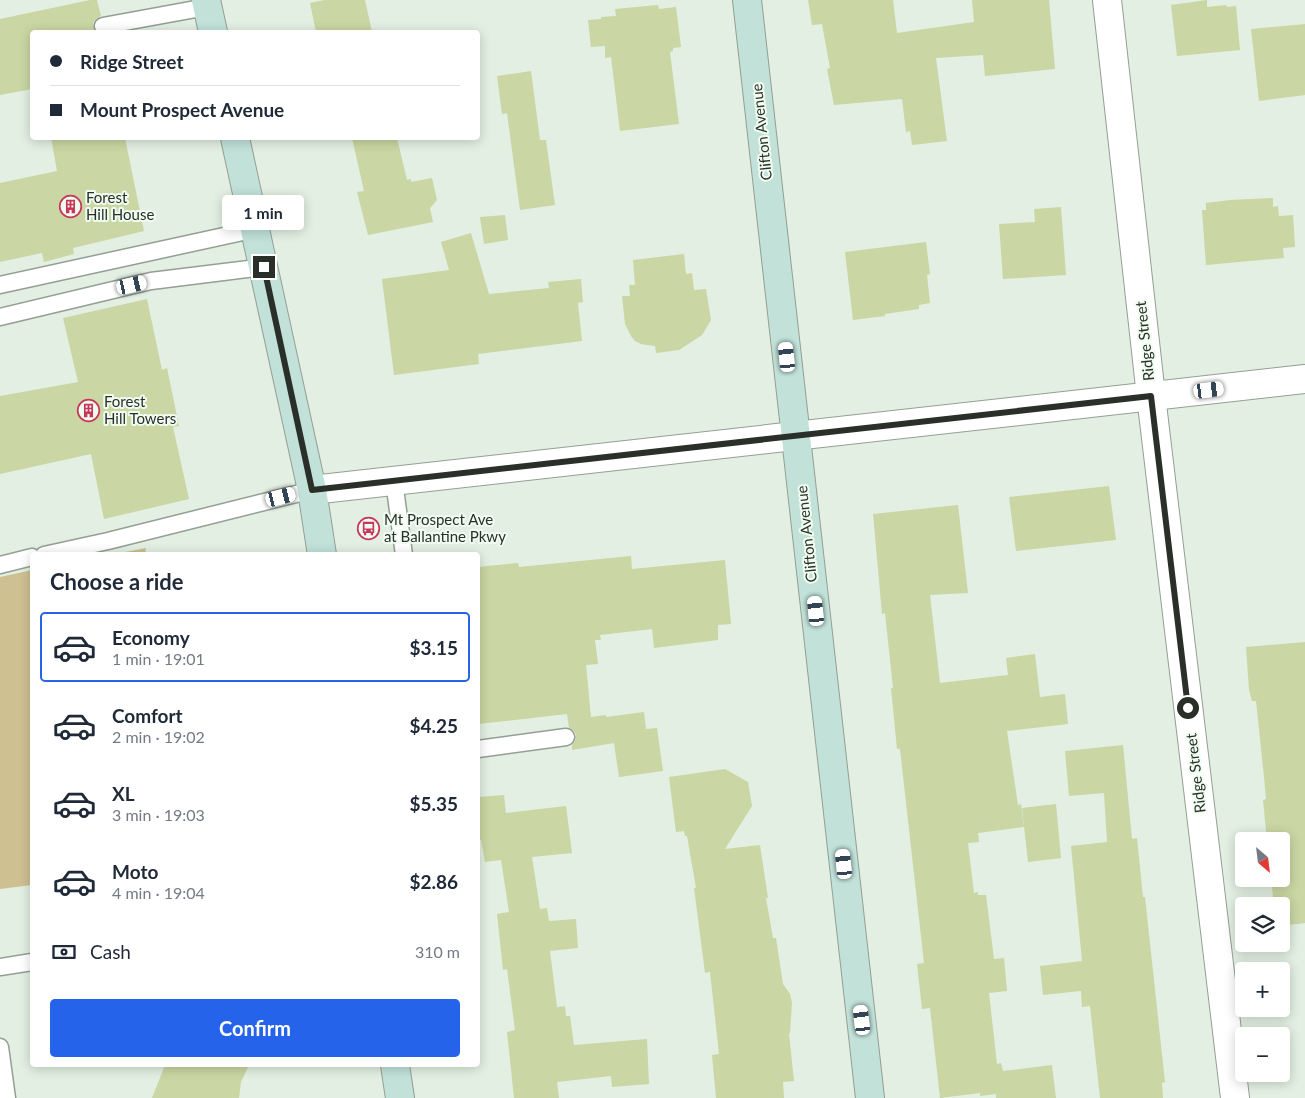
<!DOCTYPE html>
<html lang="en">
<head>
<meta charset="utf-8">
<style>
  body { margin:0; font-family:Lato,sans-serif; background:#f6f6f7; color:#1f2937; height:100vh; display:flex; flex-direction:column; font-size:19px; white-space:nowrap }
  * { box-sizing:border-box; margin:0 }
  p { font-size:16px; color:#747a83 }
  .icon { flex:none; width:28px; height:28px; fill:none; stroke:currentColor; stroke-width:2; stroke-linecap:round; stroke-linejoin:round }
  .map { position:relative; flex:1; overflow:hidden }
  .panel { position:absolute; left:30px; top:552px; width:450px; height:515px; display:flex; flex-direction:column; background:#fff; border-radius:5px; box-shadow:0 2px 12px #0003 }
  .panel>* { flex:none }
  .banner { position:absolute; left:30px; top:30px; width:450px; height:110px; border-radius:5px; box-shadow:0 2px 12px #0003; display:grid; align-content:center; height:110px; padding:0 20px; background:#fff }
  .needle { width:32px; rotate:152deg }
  .buttons { position:absolute; left:1235px; top:832px; display:grid; gap:10px }
  .buttons a { display:grid; place-items:center; width:55px; height:55px; border-radius:5px; background:#fff; box-shadow:0 2px 12px #0003; font-size:25px }
  .end { position:absolute; width:22px; height:22px; margin:-11px; border:6px solid #2a2f2a; background:#fff; box-shadow:0 0 0 2px #fff }
  .from { border-radius:50% }
  .bubble { position:absolute; height:35px; border-radius:5px; background:#fff; box-shadow:0 2px 12px #0003; font-size:16px; font-weight:700; line-height:35px; text-align:center }
  .car { position:absolute; width:15px; height:30px; margin:-15px -8px; border-radius:6px; box-shadow:0 0 4px 1px #0007; background:linear-gradient(#fff 24%,#345 0 40%,#fff 0 76%,#345 0 86%,#fff 0) }
  .banner b { display:flex; align-items:center; gap:18px; height:48px; font-size:19px }
  .banner b+b { border-top:1px solid #e0e1e3 }
  .banner i { width:12px; height:12px; background:#1f2937 }
  ul { padding:0; list-style:none }
  li { display:flex; align-items:center; gap:15px; height:70px; margin:0 10px 8px; padding:0 10px; border:2px solid transparent; border-radius:5px }
  li div { flex:1 }
  li b { display:block; font-size:19px }
  li em { font-style:normal; font-weight:700 }
  li.active { border-color:#2563eb }
  li>.icon { width:45px; height:45px; stroke-width:1.5 }
  h2 { padding:0 20px; font-size:22px; line-height:60px }
  .pay { display:flex; align-items:center; gap:12px; height:55px; padding:0 20px; font-size:19px }
  .pay p { margin-inline-start:auto }
  .button { display:flex; gap:10px; margin-top:auto; padding:10px 20px }
  .button a { flex:1; height:58px; border-radius:5px; background:#2563eb; color:#fff; font-size:20px; font-weight:700; line-height:58px; text-align:center }
  .map>svg:first-child { display:block }
  .green { fill:#cfc092 }
  .building { fill:#cad6a3 }
  .lines { fill:none; stroke-linecap:round; stroke-linejoin:round }
  .lane-casing { stroke:#949f94; stroke-width:19 }
  .street-casing { stroke:#949f94; stroke-width:30 }
  .secondary-casing { stroke:#949f94; stroke-width:30 }
  .lane { stroke:#fff; stroke-width:16 }
  .street { stroke:#fff; stroke-width:28 }
  .secondary { stroke:#c1e1d9; stroke-width:28 }
  .route { stroke:#2a2f2a; stroke-width:6 }
  .labels { text-anchor:middle; stroke-width:4; stroke-linejoin:round; paint-order:stroke }
  .street-label { font-size:15px; fill:#2a2f2a; stroke:#f0fcf0 }
  .poi-label { font-size:15px; fill:#2a2f2a; stroke:#f0fcf0; text-anchor:start }
</style>
</head>
<body>
<div class="map">
<svg width="1305" height="1098" viewBox="0 0 1305 1098">
  <rect width="100%" height="100%" fill="#e2efe2"/>
  <g class="green">
    <polygon points="146,548 145,555 110,555"/>
    <polygon points="32,570 32,885 0,889 0,577"/>
  </g>
  <g class="building">
    <polygon points="90,0 97,0 101,16 96,19 93,23 95,32 32,32 32,89 0,95 0,19"/>
    <polygon points="325,0 365,0 372,32 316,32 310,3"/>
    <polygon points="808,0 893,0 897,33 974,22 972,0 1049,0 1055,69 985,76 983,55 936,58 947,141 912,145 910,131 906,132 902,99 834,105 827,69 830,68 822,24 812,25"/>
    <polygon points="1207,0 1207,7 1226,5 1227,7 1236,6 1240,50 1177,56 1171,5"/>
    <polygon points="658,5 659,9 676,7 681,47 673,48 673,51 670,52 679,124 620,131 611,57 605,58 605,46 591,47 588,20 601,19 601,17 616,16 615,9"/>
    <polygon points="1305,24 1305,95 1259,101 1251,29"/>
    <polygon points="531,71 540,140 546,140 555,205 520,210 507,113 502,114 497,76"/>
    <polygon points="51,138 125,138 144,231 73,248 74,254 44,262 42,253 0,262 0,183 57,171"/>
    <polygon points="352,138 397,138 407,180 411,179 411,182 432,178 437,200 430,208 433,222 368,235 357,192 364,191"/>
    <polygon points="1273,198 1273,207 1278,206 1279,216 1293,215 1295,247 1283,248 1284,258 1206,265 1202,210 1206,210 1206,203 1230,200"/>
    <polygon points="1061,207 1066,275 1003,279 999,224 1035,222 1034,209"/>
    <polygon points="505,215 508,240 484,244 480,217"/>
    <polygon points="471,233 489,294 549,288 548,282 581,279 583,302 578,303 582,341 478,354 479,364 394,375 382,279 449,270 441,242"/>
    <polygon points="926,242 930,274 927,275 930,303 919,305 919,309 885,314 885,316 853,320 845,252"/>
    <polygon points="684,254 686,274 692,273 694,290 706,289 711,320 702,335 679,350 656,353 655,346 641,344 635,341 631,336 625,324 622,296 630,296 629,285 635,285 633,260"/>
    <polygon points="147,299 162,370 167,368 179,426 173,427 189,499 104,519 91,454 0,474 0,396 78,382 63,318"/>
    <polygon points="1109,486 1116,540 1016,551 1009,497"/>
    <polygon points="958,505 968,593 930,595 940,683 1008,675 1006,658 1035,654 1040,697 1065,694 1068,724 1007,731 1018,805 1021,804 1024,827 978,833 979,842 968,843 974,893 978,892 978,895 986,895 994,959 1004,958 1007,991 989,993 997,1064 1001,1063 1003,1071 1052,1065 1056,1098 996,1098 996,1094 980,1096 980,1093 940,1098 930,1008 922,1009 917,964 924,963 900,749 897,749 891,688 893,688 885,613 882,614 873,514"/>
    <polygon points="631,556 632,569 725,560 731,624 718,625 718,640 654,648 652,629 600,635 601,640 595,640 598,664 586,665 591,717 606,715 606,717 644,712 646,729 657,728 663,771 619,777 614,743 572,750 572,745 575,741 576,735 574,731 569,728 567,714 478,724 478,567 518,563 519,567"/>
    <polygon points="1305,642 1305,923 1281,926 1281,906 1274,906 1271,879 1281,879 1281,841 1267,841 1263,800 1266,799 1264,777 1256,701 1252,701 1249,690 1246,647"/>
    <polygon points="1123,745 1132,839 1137,838 1143,897 1145,897 1165,1082 1162,1083 1163,1098 1100,1098 1090,1006 1082,1007 1081,991 1043,995 1040,966 1082,961 1071,846 1107,842 1104,793 1069,796 1065,751"/>
    <polygon points="725,769 748,782 752,806 725,849 760,845 768,898 766,898 773,938 776,938 783,984 790,994 792,1003 790,1033 789,1034 794,1081 783,1082 784,1098 716,1098 712,1055 719,1054 710,972 705,973 694,888 696,888 687,836 685,836 684,831 676,832 669,777"/>
    <polygon points="504,795 506,813 566,806 572,853 532,857 540,909 547,908 549,921 576,919 578,948 550,951 557,1007 565,1006 566,1016 570,1016 574,1045 647,1039 649,1084 612,1087 611,1076 557,1082 559,1098 514,1098 507,1032 515,1030 507,969 503,970 497,914 509,912 501,860 485,862 481,840 478,840 478,797"/>
    <polygon points="1056,804 1061,858 1028,862 1022,808"/>
    <polygon points="165,1065 249,1065 241,1082 239,1098 152,1098"/>
  </g>
  <g class="lines">
    <defs>
      <g id="lane">
        <polyline points="103,26 207,7"/>
        <polyline points="0,285 256,229"/>
        <polyline points="0,317 151,281 264,267"/>
        <polyline points="394,481 404,555"/>
        <polyline points="44,555 108,541 312,490"/>
        <polyline points="0,565 32,557"/>
        <polyline points="478,749 566,737"/>
        <polyline points="0,967 32,962"/>
        <polyline points="0,1047 7,1098"/>
      </g>
      <g id="street">
        <polyline points="1107,0 1151,396 1235,1098"/>
        <polyline points="312,490 1305,379"/>
      </g>
      <g id="secondary">
        <polyline points="206,0 213,32"/>
        <polyline points="747,0 870,1098"/>
        <polyline points="235,138 312,490 322,555"/>
        <polyline points="395,1065 400,1098"/>
      </g>
    </defs>
    <use href="#lane" class="lane-casing"/>
    <use href="#street" class="street-casing"/>
    <use href="#secondary" class="secondary-casing"/>
    <use href="#lane" class="lane"/>
    <use href="#street" class="street"/>
    <use href="#secondary" class="secondary"/>
  </g>
  <g class="lines">
    <polyline class="route" points="264,267 312,490 1151,396 1188,708"/>
  </g>
  <defs>
    <symbol id="building-ring" viewBox="-11 -11 22 22"><circle r="9.5" fill="#f0fcf0" stroke="#c73759" stroke-width="1.5"/><path d="M-4-6H4V6H1V3H-1V6H-4ZM-2.5-4.3h1.7v1.8h-1.7ZM.8-4.3h1.7v1.8H.8ZM-2.5-1h1.7V.8h-1.7ZM.8-1h1.7V.8H.8Z" fill="#c73759"/></symbol>
    <symbol id="bus-ring" viewBox="-11 -11 22 22"><circle r="9.5" fill="#f0fcf0" stroke="#c73759" stroke-width="1.5"/><path d="M-5-6H5V4H4V6H2V4H-2V6H-4V4H-5ZM-3.5-4V0h7V-4ZM-3.5 1.2v1.5H-2V1.2ZM2 1.2v1.5H3.5V1.2Z" fill="#c73759"/></symbol>
  </defs>
  <g fill-rule="evenodd">
    <use href="#building-ring" x="58" y="194" width="25" height="25"/>
    <use href="#building-ring" x="76" y="398" width="25" height="25"/>
    <use href="#bus-ring" x="356" y="516" width="25" height="25"/>
  </g>
  <g class="labels">
    <g class="street-label">
      <text transform="translate(762 132) rotate(-96)" y="5">Clifton Avenue</text>
      <text transform="translate(1145 341) rotate(-96)" y="5">Ridge Street</text>
      <text transform="translate(807 534) rotate(-96)" y="5">Clifton Avenue</text>
      <text transform="translate(1196 773) rotate(-97)" y="5">Ridge Street</text>
    </g>
    <g class="poi-label">
      <text x="86" y="203">Forest<tspan x="86" dy="17">Hill House</tspan></text>
      <text x="104" y="407">Forest<tspan x="104" dy="17">Hill Towers</tspan></text>
      <text x="384" y="525">Mt Prospect Ave<tspan x="384" dy="17">at Ballantine Pkwy</tspan></text>
    </g>
  </g>
</svg>
<div class="buttons">
<a><svg class="needle" viewBox="-14 -14 28 28"><path d="M0-13l5 13h-10z" fill="#e53935"/><path d="M0 13l5-13h-10z" fill="#747a83"/></svg></a>
<a><svg class="icon" aria-label="layers" viewBox="0 0 24 24"><path d="M12 4l9 5-9 5-9-5zM3 14l9 5 9-5"/></svg></a>
<a>+</a>
<a>−</a>
</div>
<i class="end from" style="left:1188px;top:708px"></i>
<i class="end" style="left:264px;top:267px"></i>
<div class="bubble" style="left:222px;top:195px;width:82px">1 min</div>
<i class="car" style="left:132px;top:285px;rotate:77deg"></i>
<i class="car" style="left:787px;top:357px;rotate:354deg"></i>
<i class="car" style="left:1209px;top:390px;rotate:83deg"></i>
<i class="car" style="left:281px;top:497px;rotate:76deg"></i>
<i class="car" style="left:816px;top:611px;rotate:354deg"></i>
<i class="car" style="left:844px;top:864px;rotate:354deg"></i>
<i class="car" style="left:862px;top:1020px;rotate:353deg"></i>
<div class="banner">
<b><i class="from"></i>Ridge Street</b>
<b><i></i>Mount Prospect Avenue</b>
</div>
<section class="panel">
<h2>Choose a ride</h2>
<ul>
<li class="active"><svg class="icon" aria-label="car" viewBox="0 0 24 24"><path d="M5 17H2v-5l4-1 3-4h7l3 4 3 1v5h-3M9 17h6M6 11h13"/><circle cx="7" cy="17" r="2"/><circle cx="17" cy="17" r="2"/></svg><div><b>Economy</b><p>1 min · 19:01</p></div><em>$3.15</em></li>
<li><svg class="icon" aria-label="car" viewBox="0 0 24 24"><path d="M5 17H2v-5l4-1 3-4h7l3 4 3 1v5h-3M9 17h6M6 11h13"/><circle cx="7" cy="17" r="2"/><circle cx="17" cy="17" r="2"/></svg><div><b>Comfort</b><p>2 min · 19:02</p></div><em>$4.25</em></li>
<li><svg class="icon" aria-label="car" viewBox="0 0 24 24"><path d="M5 17H2v-5l4-1 3-4h7l3 4 3 1v5h-3M9 17h6M6 11h13"/><circle cx="7" cy="17" r="2"/><circle cx="17" cy="17" r="2"/></svg><div><b>XL</b><p>3 min · 19:03</p></div><em>$5.35</em></li>
<li><svg class="icon" aria-label="car" viewBox="0 0 24 24"><path d="M5 17H2v-5l4-1 3-4h7l3 4 3 1v5h-3M9 17h6M6 11h13"/><circle cx="7" cy="17" r="2"/><circle cx="17" cy="17" r="2"/></svg><div><b>Moto</b><p>4 min · 19:04</p></div><em>$2.86</em></li>
</ul>
<div class="pay"><svg class="icon" aria-label="cash" viewBox="0 0 24 24"><path d="M3 7h18v10H3z"/><circle cx="12" cy="12" r="2"/></svg>Cash<p>310 m</p></div>
<div class="button"><a>Confirm</a></div>
</section>
</div>
</body>
</html>
